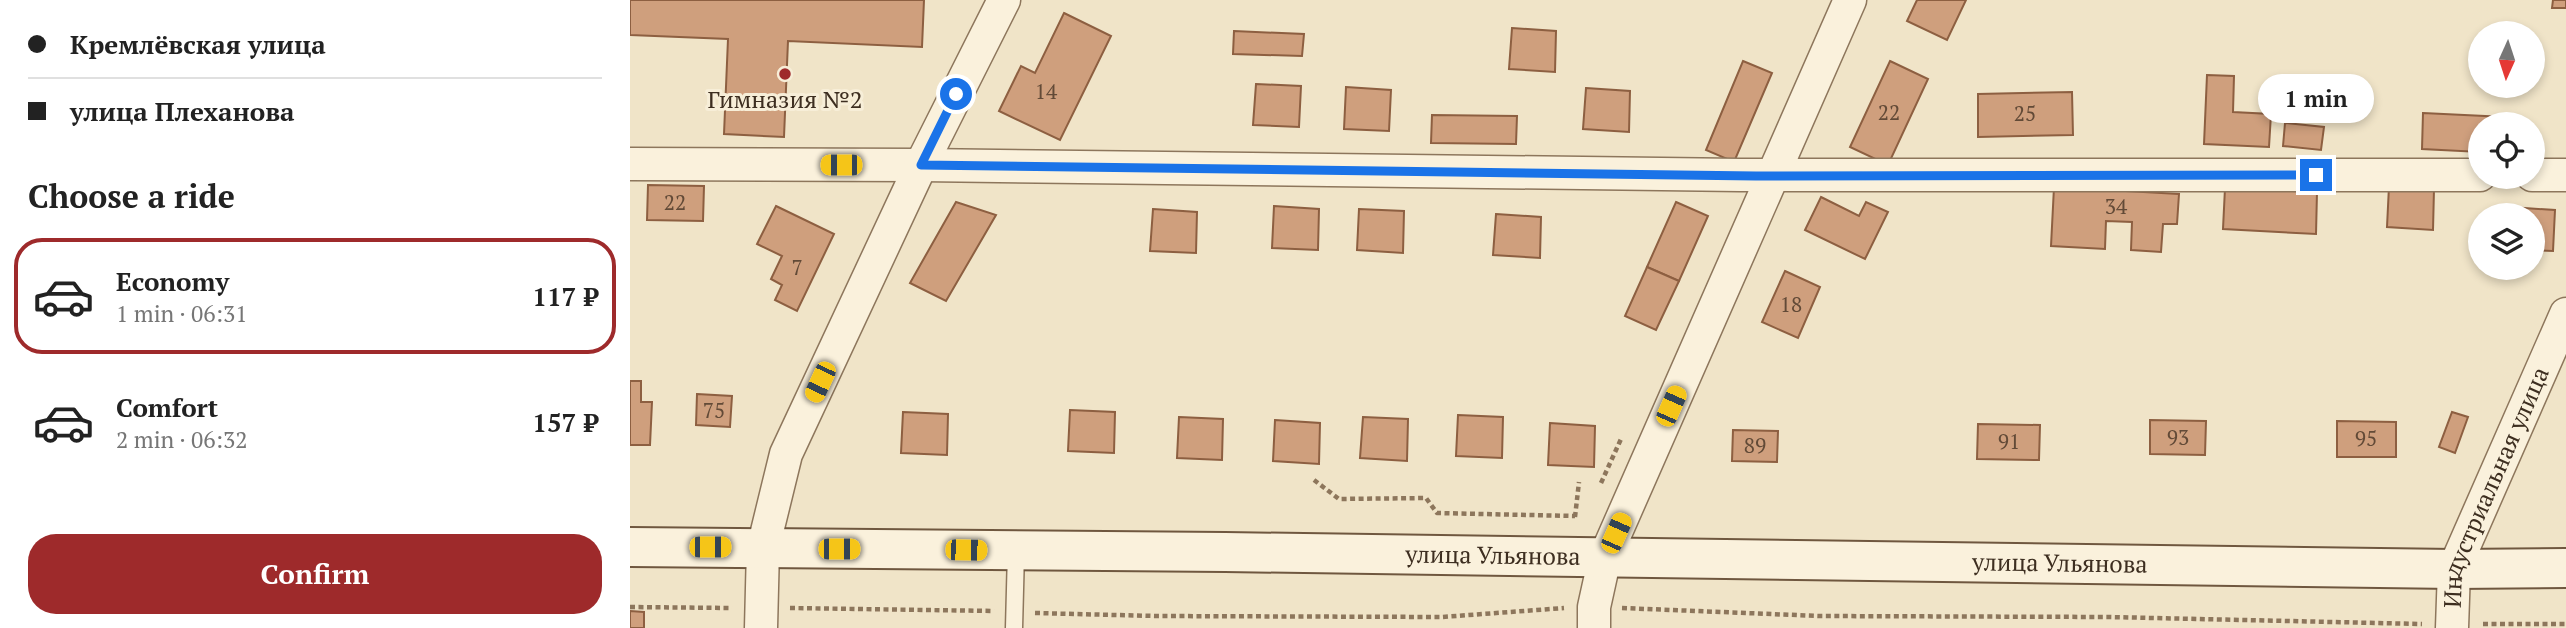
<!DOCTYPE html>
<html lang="en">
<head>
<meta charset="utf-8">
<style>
  body { margin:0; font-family:"PT Serif",serif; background:#f6f6f6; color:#222; height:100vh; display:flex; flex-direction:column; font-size:26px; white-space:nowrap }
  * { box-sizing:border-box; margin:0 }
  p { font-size:23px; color:#767676 }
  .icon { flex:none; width:38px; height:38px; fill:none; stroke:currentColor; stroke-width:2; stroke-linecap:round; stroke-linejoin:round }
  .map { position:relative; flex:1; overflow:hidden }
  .details { display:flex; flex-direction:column; background:#fff; width:630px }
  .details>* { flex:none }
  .guide { display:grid; align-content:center; height:154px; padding:0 28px; background:#fff }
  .needle { width:46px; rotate:183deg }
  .fabs { position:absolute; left:1838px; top:21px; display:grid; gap:14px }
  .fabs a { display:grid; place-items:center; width:77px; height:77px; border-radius:50%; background:#fff; box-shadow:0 4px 10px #0003; font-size:35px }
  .end { position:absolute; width:32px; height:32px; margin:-16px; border:9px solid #1a73e8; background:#fff; box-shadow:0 0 0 4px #fff }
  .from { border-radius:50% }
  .bubble { position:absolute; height:49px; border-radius:24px; background:#fff; box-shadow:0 4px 10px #0003; font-size:23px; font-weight:600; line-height:49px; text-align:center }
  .car { position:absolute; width:21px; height:42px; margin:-21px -10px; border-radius:9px; box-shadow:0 0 5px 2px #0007; background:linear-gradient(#f5c518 24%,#345 0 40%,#f5c518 0 76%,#345 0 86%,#f5c518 0) }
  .guide b { display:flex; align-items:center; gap:24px; height:66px; font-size:26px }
  .guide b+b { border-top:2px solid #e0e0e0 }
  .guide i { width:18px; height:18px; background:#222 }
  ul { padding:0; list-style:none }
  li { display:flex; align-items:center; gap:21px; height:116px; margin:0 14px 10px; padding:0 14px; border:4px solid transparent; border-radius:28px }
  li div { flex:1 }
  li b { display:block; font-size:26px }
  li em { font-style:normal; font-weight:600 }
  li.selected { border-color:#9e2a2b }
  li>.icon { width:63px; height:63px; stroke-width:1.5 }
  h2 { padding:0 28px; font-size:32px; line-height:84px }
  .button { display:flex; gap:14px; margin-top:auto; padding:14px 28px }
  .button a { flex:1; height:80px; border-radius:28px; background:#9e2a2b; color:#fff; font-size:28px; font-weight:600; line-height:80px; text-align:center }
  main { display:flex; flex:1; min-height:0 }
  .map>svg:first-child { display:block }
  .building { fill:#cf9f7d; stroke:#8d5f41; stroke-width:2 }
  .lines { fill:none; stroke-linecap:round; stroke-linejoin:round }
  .lane-casing { stroke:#8d765c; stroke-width:19 }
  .street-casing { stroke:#8d765c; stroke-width:35 }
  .secondary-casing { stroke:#6f573f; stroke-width:42 }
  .path { stroke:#8d765c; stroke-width:4.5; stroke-dasharray:5 3.5; stroke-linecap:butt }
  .lane { stroke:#faf1dc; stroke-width:16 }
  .street { stroke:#faf1dc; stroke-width:32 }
  .secondary { stroke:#faf1dc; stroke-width:38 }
  .route { stroke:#1a73e8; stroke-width:9 }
  .poi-dot { fill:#9e2a2b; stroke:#f7eed8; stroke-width:2.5 }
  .labels { text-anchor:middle; stroke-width:6; stroke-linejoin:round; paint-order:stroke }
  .number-label { font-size:21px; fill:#624a37 }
  .poi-label { font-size:24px; fill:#3d2e20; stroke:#f7eed8 }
  .street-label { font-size:24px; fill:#3d2e20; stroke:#f7eed8 }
</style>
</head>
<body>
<main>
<section class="details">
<div class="guide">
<b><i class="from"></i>Кремлёвская улица</b>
<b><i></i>улица Плеханова</b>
</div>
<h2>Choose a ride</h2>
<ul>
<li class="selected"><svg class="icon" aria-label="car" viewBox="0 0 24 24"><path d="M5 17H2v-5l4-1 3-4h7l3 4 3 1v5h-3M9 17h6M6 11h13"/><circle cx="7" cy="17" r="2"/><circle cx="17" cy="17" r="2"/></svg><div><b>Economy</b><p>1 min · 06:31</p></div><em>117 ₽</em></li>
<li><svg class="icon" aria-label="car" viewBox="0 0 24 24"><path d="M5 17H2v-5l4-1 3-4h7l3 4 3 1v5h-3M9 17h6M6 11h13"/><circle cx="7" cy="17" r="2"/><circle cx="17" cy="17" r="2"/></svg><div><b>Comfort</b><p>2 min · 06:32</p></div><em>157 ₽</em></li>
</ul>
<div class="button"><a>Confirm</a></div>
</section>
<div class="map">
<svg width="1936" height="628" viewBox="0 0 1936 628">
  <rect width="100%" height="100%" fill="#f0e4c8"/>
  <g class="building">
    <polygon points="0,0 294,0 292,47 158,41 154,137 94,134 98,39 0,35"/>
    <polygon points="1287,0 1336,0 1317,40 1277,21"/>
    <polygon points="1923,0 1936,0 1936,8 1922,8"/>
    <polygon points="434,13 481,36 430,140 369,111 391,66 405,73"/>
    <polygon points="882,28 926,31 925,72 879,69"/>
    <polygon points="604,31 674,34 672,56 603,54"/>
    <polygon points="1113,61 1142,73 1104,162 1076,150"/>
    <polygon points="1260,61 1298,79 1258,165 1220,147"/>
    <polygon points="1577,75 1604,76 1603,112 1641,114 1639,147 1574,144"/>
    <polygon points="626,84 671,86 669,127 623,125"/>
    <polygon points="716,87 761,90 759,131 714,129"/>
    <polygon points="956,88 1000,91 999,132 953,129"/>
    <polygon points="1442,92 1443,135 1348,137 1348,94"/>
    <polygon points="1793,113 1875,117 1875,124 1850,124 1850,152 1792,149"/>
    <polygon points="802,115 887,116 886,144 801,143"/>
    <polygon points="1655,123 1694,127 1691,150 1653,146"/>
    <polygon points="18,185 74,186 73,221 17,220"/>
    <polygon points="1759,186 1804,189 1803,230 1757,227"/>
    <polygon points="1424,187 1549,194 1547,224 1533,224 1531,252 1501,250 1502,222 1476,221 1475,249 1421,246"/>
    <polygon points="1595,188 1687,192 1686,234 1593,229"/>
    <polygon points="1191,197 1229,216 1236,202 1258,212 1235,259 1175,230"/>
    <polygon points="326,202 366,215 316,301 280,283"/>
    <polygon points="1046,202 1078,216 1049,281 1017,267"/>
    <polygon points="146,206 204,234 167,311 145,300 152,285 141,279 152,256 127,244"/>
    <polygon points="644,206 689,209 688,250 642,248"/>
    <polygon points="1880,207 1925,210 1923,251 1902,250 1902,215 1879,215"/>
    <polygon points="523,209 567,212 566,253 520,251"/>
    <polygon points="729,209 774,211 773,253 727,250"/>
    <polygon points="866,214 911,217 910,258 863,255"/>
    <polygon points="1017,267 1049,281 1026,330 995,316"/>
    <polygon points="1155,271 1190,287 1168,338 1132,322"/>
    <polygon points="0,381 11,381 11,402 22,402 20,445 0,445"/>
    <polygon points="67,394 102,396 100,427 66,425"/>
    <polygon points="440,410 485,412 484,453 438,451"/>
    <polygon points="273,412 318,414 317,455 271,453"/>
    <polygon points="1822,412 1838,417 1825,453 1809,447"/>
    <polygon points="828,415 873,417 872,458 826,456"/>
    <polygon points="549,417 593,419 592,460 547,458"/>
    <polygon points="733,417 778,419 777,461 730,458"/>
    <polygon points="645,420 690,423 689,464 643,461"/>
    <polygon points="1520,420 1576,421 1575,455 1520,454"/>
    <polygon points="1707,421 1766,422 1766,457 1707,457"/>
    <polygon points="920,423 965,426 964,467 918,465"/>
    <polygon points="1348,424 1410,425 1409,460 1347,459"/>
    <polygon points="1103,430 1148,431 1147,462 1102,461"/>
    <polygon points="0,611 14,612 14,628 0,628"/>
  </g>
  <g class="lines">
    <defs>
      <polyline id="lane" points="384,628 386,551"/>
      <g id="street">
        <polyline points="0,164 291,165 1110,175 1850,175"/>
        <polyline points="1902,175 1936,175"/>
        <polyline points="131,628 133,548 156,454 291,165 374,0"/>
        <polyline points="964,628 964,607 975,557 1220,0"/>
        <path id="s1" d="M1822 628 1824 569 1936 314"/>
      </g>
      <g id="secondary">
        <path id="s2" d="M0 547 595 552 1824 569 1936 568"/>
      </g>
    </defs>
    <use href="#lane" class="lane-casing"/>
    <use href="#street" class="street-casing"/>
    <use href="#secondary" class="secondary-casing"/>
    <g class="path">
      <polyline points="684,480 709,499 796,498 807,513 945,516"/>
      <polyline points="971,483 991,439"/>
      <polyline points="945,517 949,482"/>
      <polyline points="0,607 102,608"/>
      <polyline points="160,608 364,611"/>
      <polyline points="992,608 1190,616 1479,617 1792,624"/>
      <polyline points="405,613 527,616 812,617 934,608"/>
      <polyline points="1853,624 1936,624"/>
    </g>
    <use href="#lane" class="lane"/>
    <use href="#street" class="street"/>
    <use href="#secondary" class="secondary"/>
  </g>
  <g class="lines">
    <polyline class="route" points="326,94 291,165 1126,176 1686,175"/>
  </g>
  <circle class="poi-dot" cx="155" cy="74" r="7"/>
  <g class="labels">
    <g class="number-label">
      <text x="416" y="99">14</text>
      <text x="1259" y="120">22</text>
      <text x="1395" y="121">25</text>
      <text x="45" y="210">22</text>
      <text x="1486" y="214">34</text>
      <text x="167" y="275">7</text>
      <text x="1161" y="312">18</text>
      <text x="84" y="418">75</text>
      <text x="1548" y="445">93</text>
      <text x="1736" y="446">95</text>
      <text x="1379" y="449">91</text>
      <text x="1125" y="453">89</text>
    </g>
    <g class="poi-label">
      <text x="155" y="108">Гимназия №2</text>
    </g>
    <g class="street-label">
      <text dy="8" stroke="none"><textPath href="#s1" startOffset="149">Индустриальная улица</textPath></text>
      <text dy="8" stroke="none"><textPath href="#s2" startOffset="863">улица Ульянова</textPath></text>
      <text dy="8" stroke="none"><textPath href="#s2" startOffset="1430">улица Ульянова</textPath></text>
    </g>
  </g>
</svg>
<div class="fabs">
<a><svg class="needle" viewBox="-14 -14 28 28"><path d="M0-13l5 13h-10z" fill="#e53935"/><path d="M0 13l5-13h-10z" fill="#767676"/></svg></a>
<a><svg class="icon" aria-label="locate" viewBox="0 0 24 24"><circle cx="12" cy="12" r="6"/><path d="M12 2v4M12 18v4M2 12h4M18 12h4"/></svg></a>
<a><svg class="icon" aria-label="layers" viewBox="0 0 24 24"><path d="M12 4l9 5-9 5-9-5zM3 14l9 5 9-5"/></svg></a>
</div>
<i class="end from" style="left:326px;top:94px"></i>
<i class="end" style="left:1686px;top:175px"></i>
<div class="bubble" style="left:1628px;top:74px;width:116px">1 min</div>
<i class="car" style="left:211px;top:165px;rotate:270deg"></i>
<i class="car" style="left:190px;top:382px;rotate:205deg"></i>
<i class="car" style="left:1041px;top:406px;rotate:24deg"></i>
<i class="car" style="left:986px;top:533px;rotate:24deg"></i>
<i class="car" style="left:80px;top:547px;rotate:90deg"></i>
<i class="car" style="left:209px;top:549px;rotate:90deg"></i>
<i class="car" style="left:336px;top:550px;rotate:91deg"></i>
</div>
</main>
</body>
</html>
